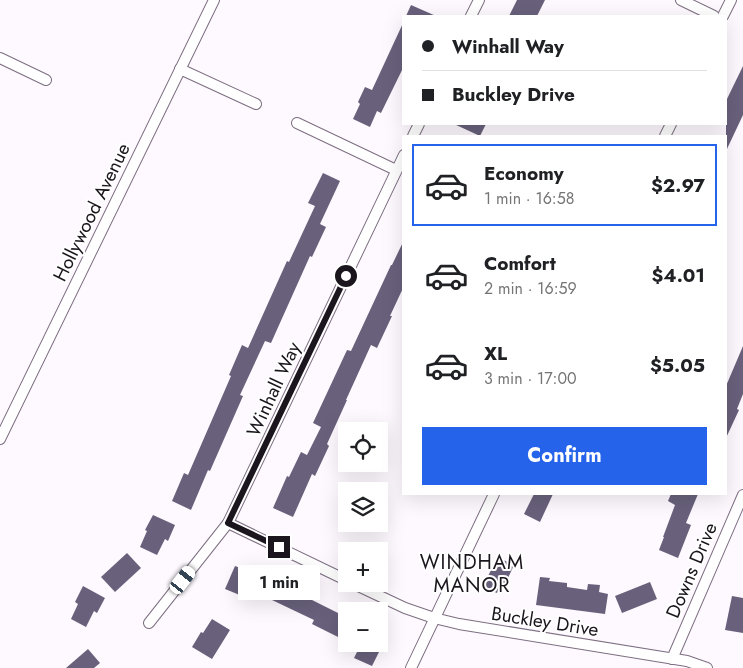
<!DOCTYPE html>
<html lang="en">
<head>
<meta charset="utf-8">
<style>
  body { margin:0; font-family:Jost,sans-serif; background:#f6f6f6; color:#202124; height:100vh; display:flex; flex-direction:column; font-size:19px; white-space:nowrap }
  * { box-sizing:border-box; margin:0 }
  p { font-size:16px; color:#757577 }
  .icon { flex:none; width:28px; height:28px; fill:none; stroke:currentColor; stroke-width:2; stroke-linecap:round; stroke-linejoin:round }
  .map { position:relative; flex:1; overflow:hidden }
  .side { position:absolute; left:402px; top:135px; width:325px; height:360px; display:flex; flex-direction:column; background:#fff; border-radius:0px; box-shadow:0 5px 20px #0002 }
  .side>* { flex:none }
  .guide { position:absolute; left:402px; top:15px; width:325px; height:110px; border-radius:0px; box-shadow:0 5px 20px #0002; display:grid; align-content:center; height:110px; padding:0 20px; background:#fff }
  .tools { position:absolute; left:338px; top:422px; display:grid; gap:10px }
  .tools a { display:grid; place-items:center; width:50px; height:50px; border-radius:0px; background:#fff; box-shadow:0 5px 20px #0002; font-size:25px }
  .end { position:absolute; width:22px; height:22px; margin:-11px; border:6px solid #1b151d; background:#fff; box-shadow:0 0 0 2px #fff }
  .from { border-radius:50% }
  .bubble { position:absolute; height:35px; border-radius:0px; background:#fff; box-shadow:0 5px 20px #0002; font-size:16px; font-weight:700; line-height:35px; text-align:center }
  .car { position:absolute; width:15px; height:30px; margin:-15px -8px; border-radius:6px; box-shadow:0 0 4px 1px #0007; background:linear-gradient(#fff 24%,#345 0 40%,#fff 0 76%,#345 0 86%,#fff 0) }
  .guide b { display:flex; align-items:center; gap:18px; height:48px; font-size:19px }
  .guide b+b { border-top:1px solid #e0e0e0 }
  .guide i { width:12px; height:12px; background:#202124 }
  ul { padding:9px 0 0; list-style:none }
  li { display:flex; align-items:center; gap:15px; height:82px; margin:0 10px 8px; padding:0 10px; border:2px solid transparent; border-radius:0px }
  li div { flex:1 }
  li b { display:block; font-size:19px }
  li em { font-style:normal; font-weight:700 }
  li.active { border-color:#2563eb }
  li>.icon { width:45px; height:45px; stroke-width:1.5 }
  .primary-button { display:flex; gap:10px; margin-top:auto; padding:10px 20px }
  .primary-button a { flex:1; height:58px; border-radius:0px; background:#2563eb; color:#fff; font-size:20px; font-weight:700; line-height:58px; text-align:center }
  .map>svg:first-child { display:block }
  .building { fill:#69617c }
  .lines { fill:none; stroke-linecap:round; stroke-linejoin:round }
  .minor-casing { stroke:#7d6e82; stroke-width:12 }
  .minor { stroke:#fff; stroke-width:10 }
  .route { stroke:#1b151d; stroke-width:6 }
  .labels { text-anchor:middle; stroke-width:4; stroke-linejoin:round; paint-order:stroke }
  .street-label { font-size:19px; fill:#1b151d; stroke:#fff }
  .neighbourhood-label { font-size:20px; letter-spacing:1px; fill:#1b151d; stroke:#fff }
</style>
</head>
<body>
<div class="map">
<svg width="743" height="668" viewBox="0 0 743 668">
  <rect width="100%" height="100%" fill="#fdf9fe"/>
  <g class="building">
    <polygon points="517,0 545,0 537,16 509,16"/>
    <polygon points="411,5 436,16 406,16"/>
    <polygon points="404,21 404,66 381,113 377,111 370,127 353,119 360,104 358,102 365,87 372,90"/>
    <polygon points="743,66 743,115 726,151 726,101"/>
    <polygon points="454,124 486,124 480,136"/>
    <polygon points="323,173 340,181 320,224 326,227 312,257 310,256 271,343 265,341 240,395 243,396 210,471 208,470 191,510 172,501 184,473 188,475 231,376 229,375 242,345 248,348 287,261 289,262 315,206 308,203"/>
    <polygon points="404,240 404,286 390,316 392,316 377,348 371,345 346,400 347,400 327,444 329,446 315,476 312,474 293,517 273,508 287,476 289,477 301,452 307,455 321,427 313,423 347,350 351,351 391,265 392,265"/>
    <polygon points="743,346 743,394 737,409 739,410 726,438 726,386"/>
    <polygon points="534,494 553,494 540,522 524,514"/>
    <polygon points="671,494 698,494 686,523 691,525 678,558 659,550 664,537 663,537 675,505 668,501"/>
    <polygon points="153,515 175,525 168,541 165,539 157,555 140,547 147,531 145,530"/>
    <polygon points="127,553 141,568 115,592 101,577"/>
    <polygon points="497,557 514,565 503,589 499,587 497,593 483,587"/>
    <polygon points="235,566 261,576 252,600 225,589"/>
    <polygon points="540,577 550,578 549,581 567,583 567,587 587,590 588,584 600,585 599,592 608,594 605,614 536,605"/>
    <polygon points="650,582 657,599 622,613 615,596"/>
    <polygon points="280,584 346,617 346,620 338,637 312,624 314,620 272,600"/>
    <polygon points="83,586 105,598 97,613 94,611 86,627 71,619 78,604 75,602"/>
    <polygon points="732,596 743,598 743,633 725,630"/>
    <polygon points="212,619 230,630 212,659 192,647 201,632 203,633"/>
    <polygon points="361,644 383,644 372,666 354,658"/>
    <polygon points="88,649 100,663 94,668 66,668"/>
  </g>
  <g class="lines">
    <defs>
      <g id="minor">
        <polyline points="681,0 714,16"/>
        <polyline points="471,16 479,0"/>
        <polyline points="723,16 731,0"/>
        <polyline points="0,58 46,80"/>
        <polyline points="180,69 256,104"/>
        <polyline points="297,123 396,170"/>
        <polyline points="413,136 419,124"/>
        <polyline points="665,136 671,124"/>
        <polyline points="0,439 214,0"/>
        <polyline points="228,523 346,580"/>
        <polyline points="354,584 405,608 434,618 459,624 687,661 707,668"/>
        <polyline points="149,623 228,523 404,155"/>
        <polyline points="672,659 743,495"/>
        <polyline points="411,668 494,494"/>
      </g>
    </defs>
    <use href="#minor" class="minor-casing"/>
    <use href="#minor" class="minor"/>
  </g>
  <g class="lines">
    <polyline class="route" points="279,547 228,523 346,276"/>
  </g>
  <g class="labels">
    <g class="street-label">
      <text transform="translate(91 212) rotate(-64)" y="7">Hollywood Avenue</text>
      <text transform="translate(273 389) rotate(-65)" y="7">Winhall Way</text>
      <text transform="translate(691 570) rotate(-67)" y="7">Downs Drive</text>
      <text transform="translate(545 621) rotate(9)" y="7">Buckley Drive</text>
    </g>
    <g class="neighbourhood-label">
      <text x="472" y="569">WINDHAM<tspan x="472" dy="23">MANOR</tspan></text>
    </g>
  </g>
</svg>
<div class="tools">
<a><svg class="icon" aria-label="locate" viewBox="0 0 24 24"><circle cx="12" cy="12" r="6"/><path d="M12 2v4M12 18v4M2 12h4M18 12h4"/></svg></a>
<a><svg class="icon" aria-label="layers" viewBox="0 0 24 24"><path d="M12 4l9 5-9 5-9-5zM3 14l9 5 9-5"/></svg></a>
<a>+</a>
<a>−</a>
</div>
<i class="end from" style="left:346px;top:276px"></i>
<i class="end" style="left:279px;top:547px"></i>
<div class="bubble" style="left:238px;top:565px;width:82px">1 min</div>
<i class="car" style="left:183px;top:580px;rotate:38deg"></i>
<div class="guide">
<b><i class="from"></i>Winhall Way</b>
<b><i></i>Buckley Drive</b>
</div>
<section class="side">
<ul>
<li class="active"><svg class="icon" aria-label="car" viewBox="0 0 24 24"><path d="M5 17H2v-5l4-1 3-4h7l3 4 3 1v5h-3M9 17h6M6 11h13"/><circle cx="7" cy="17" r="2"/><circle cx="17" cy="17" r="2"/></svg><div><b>Economy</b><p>1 min · 16:58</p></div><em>$2.97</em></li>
<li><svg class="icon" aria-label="car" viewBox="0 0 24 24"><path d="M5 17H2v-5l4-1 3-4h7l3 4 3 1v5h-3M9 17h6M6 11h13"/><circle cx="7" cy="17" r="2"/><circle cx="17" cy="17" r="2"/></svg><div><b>Comfort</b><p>2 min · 16:59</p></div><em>$4.01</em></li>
<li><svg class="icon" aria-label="car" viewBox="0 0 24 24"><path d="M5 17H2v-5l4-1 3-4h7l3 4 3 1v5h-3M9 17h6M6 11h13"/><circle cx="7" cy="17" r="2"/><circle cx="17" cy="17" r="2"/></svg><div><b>XL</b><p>3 min · 17:00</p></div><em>$5.05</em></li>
</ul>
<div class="primary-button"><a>Confirm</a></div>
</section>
</div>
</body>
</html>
